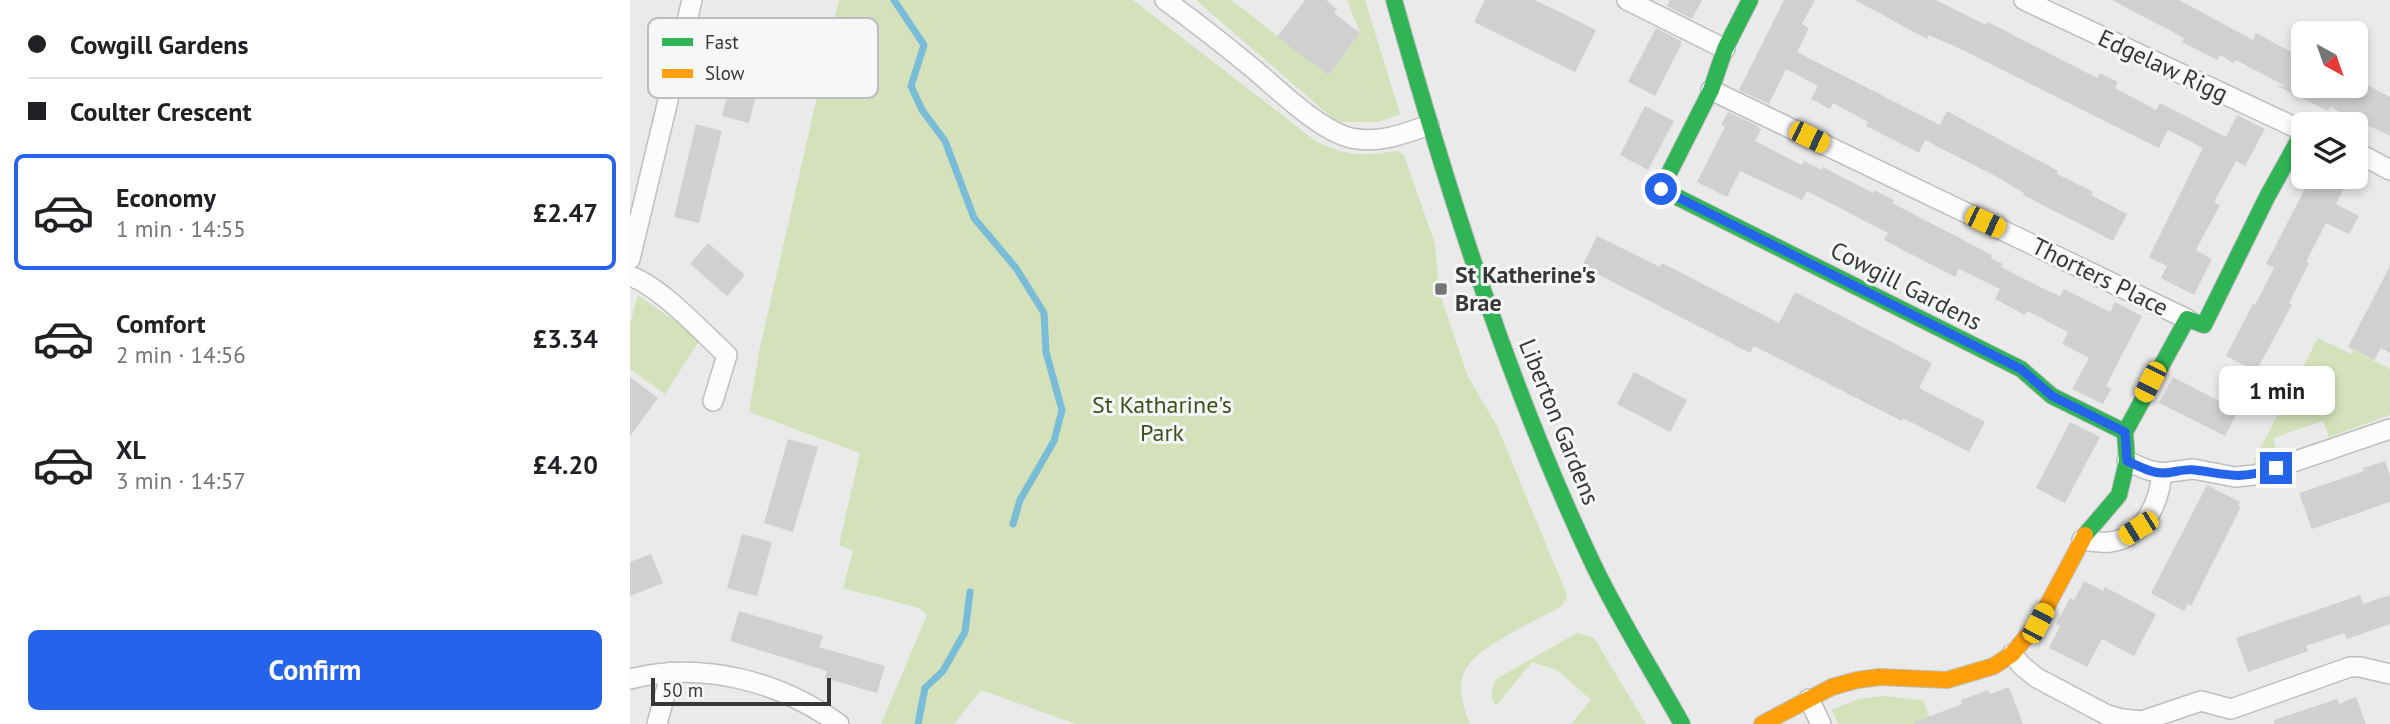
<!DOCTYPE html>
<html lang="en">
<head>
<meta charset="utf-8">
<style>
  body { margin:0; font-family:"PT Sans",sans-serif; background:#f6f6f6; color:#202124; height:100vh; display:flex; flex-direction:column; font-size:26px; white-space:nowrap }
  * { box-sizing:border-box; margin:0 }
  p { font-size:23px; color:#757577 }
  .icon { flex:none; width:38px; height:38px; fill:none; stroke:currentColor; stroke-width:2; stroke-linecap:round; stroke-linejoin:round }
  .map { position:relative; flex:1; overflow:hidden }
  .drawer { display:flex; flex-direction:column; background:#fff; width:630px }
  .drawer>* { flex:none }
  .banner { display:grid; align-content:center; height:154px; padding:0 28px; background:#fff }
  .needle { width:46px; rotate:140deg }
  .fabs { position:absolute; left:1661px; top:21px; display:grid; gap:14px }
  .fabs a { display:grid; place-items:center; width:77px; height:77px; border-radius:10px; background:#fff; box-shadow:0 4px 10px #0003; font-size:35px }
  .scale { position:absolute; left:21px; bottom:18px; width:180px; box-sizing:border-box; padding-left:7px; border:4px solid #363738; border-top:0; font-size:19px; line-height:24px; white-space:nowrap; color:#363738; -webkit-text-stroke:5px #f6f7f9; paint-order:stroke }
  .end { position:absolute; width:32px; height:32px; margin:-16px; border:9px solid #2563eb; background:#fff; box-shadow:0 0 0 4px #fff }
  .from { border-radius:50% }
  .bubble { position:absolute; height:49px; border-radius:10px; background:#fff; box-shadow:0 4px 10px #0003; font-size:23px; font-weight:700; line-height:49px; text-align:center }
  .car { position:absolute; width:21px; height:42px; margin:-21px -10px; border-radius:9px; box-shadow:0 0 5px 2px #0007; background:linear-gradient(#f5c518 24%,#345 0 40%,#f5c518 0 76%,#345 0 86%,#f5c518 0) }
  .banner b { display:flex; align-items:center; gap:24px; height:66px; font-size:26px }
  .banner b+b { border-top:2px solid #e0e0e0 }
  .banner i { width:18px; height:18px; background:#202124 }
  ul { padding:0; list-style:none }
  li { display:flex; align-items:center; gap:21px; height:116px; margin:0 14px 10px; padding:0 14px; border:4px solid transparent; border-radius:10px }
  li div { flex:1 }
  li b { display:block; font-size:26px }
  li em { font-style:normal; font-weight:700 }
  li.current { border-color:#2563eb }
  li>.icon { width:63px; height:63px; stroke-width:1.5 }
  .action { display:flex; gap:14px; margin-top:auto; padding:14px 28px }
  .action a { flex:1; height:80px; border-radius:10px; background:#2563eb; color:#fff; font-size:28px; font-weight:700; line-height:80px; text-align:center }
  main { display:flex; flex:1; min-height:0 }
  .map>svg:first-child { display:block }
  .green { fill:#d4e1ba }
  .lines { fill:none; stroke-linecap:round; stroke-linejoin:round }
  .stream { stroke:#78bcd7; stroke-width:7 }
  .building { fill:#d0d0d0 }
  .street-casing { stroke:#bebebf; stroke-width:22 }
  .fast-casing { stroke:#bebebf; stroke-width:18 }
  .slow-casing { stroke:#bebebf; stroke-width:18 }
  .street { stroke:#fcfcfc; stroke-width:19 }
  .fast { stroke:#30b455; stroke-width:16 }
  .slow { stroke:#ff9f0a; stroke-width:16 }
  .route { stroke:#2563eb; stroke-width:9 }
  .poi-dot { fill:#757677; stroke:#f6f7f9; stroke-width:2.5 }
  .labels { text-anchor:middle; stroke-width:6; stroke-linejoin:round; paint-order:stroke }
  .street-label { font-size:24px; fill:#363738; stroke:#f6f7f9 }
  .poi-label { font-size:24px; font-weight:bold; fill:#363738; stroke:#f6f7f9; text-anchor:start }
  .park-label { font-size:24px; fill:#3f4f17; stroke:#f6f7f9 }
  .key { fill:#f6f7f9; stroke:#bcbdbf; stroke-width:2 }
  .key-label { font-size:19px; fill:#363738 }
</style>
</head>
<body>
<main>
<section class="drawer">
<div class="banner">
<b><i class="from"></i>Cowgill Gardens</b>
<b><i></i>Coulter Crescent</b>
</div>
<ul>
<li class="current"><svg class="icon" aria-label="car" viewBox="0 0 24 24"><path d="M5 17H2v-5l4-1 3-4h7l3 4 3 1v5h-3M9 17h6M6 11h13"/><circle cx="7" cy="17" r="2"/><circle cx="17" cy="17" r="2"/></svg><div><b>Economy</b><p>1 min · 14:55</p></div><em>£2.47</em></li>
<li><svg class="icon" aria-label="car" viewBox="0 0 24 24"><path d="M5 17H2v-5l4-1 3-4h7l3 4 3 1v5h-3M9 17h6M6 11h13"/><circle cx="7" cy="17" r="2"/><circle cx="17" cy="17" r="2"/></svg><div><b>Comfort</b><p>2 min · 14:56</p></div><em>£3.34</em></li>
<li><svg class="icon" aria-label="car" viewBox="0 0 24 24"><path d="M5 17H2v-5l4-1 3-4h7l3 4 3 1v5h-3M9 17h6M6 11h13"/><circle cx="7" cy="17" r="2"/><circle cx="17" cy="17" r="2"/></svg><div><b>XL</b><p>3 min · 14:57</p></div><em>£4.20</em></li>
</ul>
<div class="action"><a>Confirm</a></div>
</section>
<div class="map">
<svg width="1760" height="724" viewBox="0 0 1760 724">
  <rect width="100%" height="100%" fill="#eaeaeb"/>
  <g class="green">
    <path d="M209 0H503L687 142C721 157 732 156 768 151L774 155 805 244 809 291 838 377 867 426 937 595 932 606C906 621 853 643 837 667 826 683 833 707 840 724H446L351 690 324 724H251L297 615 289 608 213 588 223 551 209 545 230 453 119 412 129 352Z"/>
    <polygon points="566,0 601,0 698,75 730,33 717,0 735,0 770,114 749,122 707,122"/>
    <polygon points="8,295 59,331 69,341 35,394 0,369 0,324"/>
    <polygon points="1688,338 1721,354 1723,350 1760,369 1760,415 1699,437 1693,421 1643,438 1647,454 1623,462"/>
    <path d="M947 633 964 638 1016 724H941L961 700 927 670 902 662 866 706C859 696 862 689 866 679Z"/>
    <polygon points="1253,696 1293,700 1302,724 1209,724 1201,710 1229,699"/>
  </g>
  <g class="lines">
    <g class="stream">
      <polyline points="264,0 294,45 281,86 292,110 315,141 344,218 386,268 414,313 416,352 432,410 424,441 390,500 383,524"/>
      <polyline points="288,724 295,688 313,671 335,632 340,592"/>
    </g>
  </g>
  <g class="building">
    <polygon points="675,0 696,0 707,9 704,13 730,33 698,75 647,37"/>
    <polygon points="855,0 905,0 966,30 945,72 844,22"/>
    <polygon points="1040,0 1072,0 1062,19 1037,6"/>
    <polygon points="1154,0 1185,0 1172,24 1179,28 1167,52 1310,125 1317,111 1428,171 1427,174 1463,192 1461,195 1497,214 1483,241 1393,195 1394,193 1367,177 1295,140 1289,153 1236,126 1238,122 1203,103 1200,109 1181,99 1188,86 1156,69 1139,104 1109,90"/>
    <polygon points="1225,0 1306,0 1356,25 1358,22 1467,78 1470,73 1488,82 1485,88 1526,110 1530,103 1596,137 1607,115 1635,129 1615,166 1606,161 1584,202 1590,205 1566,250 1582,259 1564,295 1531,278 1537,266 1519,257 1573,148 1538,130 1529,148 1333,50 1299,35 1297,39"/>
    <polygon points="1482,0 1549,0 1623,40 1626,33 1673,58 1673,86 1726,86 1726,79 1760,97 1760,136 1700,107 1698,111 1647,86 1655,86 1606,60 1604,63 1590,55 1587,60 1552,42 1554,38"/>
    <polygon points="116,22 142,29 119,123 92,116"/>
    <polygon points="1026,28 1051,41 1051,45 1025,96 998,82"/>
    <polygon points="1015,106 1044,121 1018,170 990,155"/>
    <polygon points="1098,112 1128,126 1131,130 1125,141 1172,165 1174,161 1192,170 1193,167 1243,193 1244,190 1264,200 1262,203 1362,255 1361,258 1373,264 1371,267 1414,289 1430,296 1434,289 1480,312 1485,302 1512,316 1476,386 1481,389 1473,404 1442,389 1459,358 1432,344 1438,332 1397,311 1395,315 1365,299 1370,289 1329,269 1325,277 1254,240 1258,233 1177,191 1172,200 1110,171 1097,197 1067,182 1095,127 1091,125"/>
    <polygon points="66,124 92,131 69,223 44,217"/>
    <polygon points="1681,177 1720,177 1706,204 1729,216 1719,234 1696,223 1676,262 1679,263 1659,303 1662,305 1626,371 1596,356 1623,304 1625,305 1644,268 1636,264"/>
    <polygon points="967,236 1030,267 1032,263 1149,323 1165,292 1302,363 1289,388 1355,422 1339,452 1273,418 1272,421 1124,346 1120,353 952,266"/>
    <polygon points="78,243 115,275 97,296 60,264"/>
    <polygon points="1760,266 1760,353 1751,348 1744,360 1718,347"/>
    <polygon points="1004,372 1057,400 1040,432 987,404"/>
    <polygon points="0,377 28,398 0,436"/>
    <polygon points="1543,377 1608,411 1595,436 1529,403"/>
    <polygon points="1440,422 1470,437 1435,503 1406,488"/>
    <polygon points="158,439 188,447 163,532 134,523"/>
    <polygon points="1755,461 1760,476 1760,502 1682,529 1669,493 1734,471 1733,468"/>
    <polygon points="1577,485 1610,502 1608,505 1611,507 1561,606 1558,604 1554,611 1521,593"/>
    <polygon points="112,534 142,542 127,596 97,588"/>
    <polygon points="21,554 33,583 0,596 0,562"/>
    <polygon points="1454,581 1473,591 1475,587 1526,614 1504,656 1472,639 1457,667 1419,648 1430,626 1426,624 1440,598 1444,600"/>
    <polygon points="1730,595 1733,604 1760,595 1760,624 1717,639 1714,633 1676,646 1678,651 1618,672 1606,638"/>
    <polygon points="109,611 193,636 189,647 255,666 247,693 195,678 197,671 100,641"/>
    <polygon points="1379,687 1393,724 1285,724 1285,722 1332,704 1331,700 1358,690 1360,694"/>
    <polygon points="1726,697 1736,724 1644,724 1644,720 1707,699 1709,704"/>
  </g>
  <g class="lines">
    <defs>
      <g id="street">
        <path d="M535 0C564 21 592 43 620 66 647 88 688 130 721 138 748 144 774 134 799 125"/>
        <polyline points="997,0 1095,49"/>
        <polyline points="1394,0 1673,131"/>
        <polyline points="1081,90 1557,319"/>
        <polyline points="1726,152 1760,170"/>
        <polyline points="0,259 62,0"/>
        <path d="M0 276C30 286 73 333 97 355L83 401"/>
        <polyline points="1497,461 1518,470 1532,473 1563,469 1605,477 1625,475 1760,429"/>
        <path d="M1452 540C1461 541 1471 543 1480 542 1514 538 1529 503 1532 473"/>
        <polyline points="1382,654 1392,666 1407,678 1477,715 1492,719 1512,721 1571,701 1601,709 1720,667 1730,667 1760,674"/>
        <path d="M0 679C73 661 149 681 209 724"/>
        <polyline points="1179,699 1191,724"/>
        <polyline points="27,724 41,672"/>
      </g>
      <g id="fast">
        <path d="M764 0C818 192 878 385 964 566 990 620 1023 672 1052 724"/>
        <polyline points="1120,0 1095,49 1081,90 1031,189 1391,369 1422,396 1495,432"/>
        <polyline points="1455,535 1489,495 1497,461 1495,432 1557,319 1574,325 1637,197 1673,132"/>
      </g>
      <polyline id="slow" points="1132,724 1202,687 1227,680 1250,677 1317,680 1364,666 1382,654 1408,623 1455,535"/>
    </defs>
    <use href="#street" class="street-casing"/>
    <use href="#fast" class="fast-casing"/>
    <use href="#slow" class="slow-casing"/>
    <use href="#street" class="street"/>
    <use href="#fast" class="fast"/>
    <use href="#slow" class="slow"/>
  </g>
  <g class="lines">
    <path class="route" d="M1031 189 1391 369 1422 396 1495 432 1497 461C1509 466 1520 473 1533 473 1544 473 1555 468 1565 470 1602 475 1608 480 1646 468"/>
  </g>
  <rect class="poi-dot" x="804" y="282" width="14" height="14" rx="3.5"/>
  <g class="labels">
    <g class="street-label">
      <text transform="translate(1533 66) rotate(25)" y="8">Edgelaw Rigg</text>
      <text transform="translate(1470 277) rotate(26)" y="8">Thorters Place</text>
      <text transform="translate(1276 286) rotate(27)" y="8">Cowgill Gardens</text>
      <text transform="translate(929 422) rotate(68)" y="8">Liberton Gardens</text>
    </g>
    <g class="poi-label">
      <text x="825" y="283">St Katherine's<tspan x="825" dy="28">Brae</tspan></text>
    </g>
    <g class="park-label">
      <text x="532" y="413">St Katharine's<tspan x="532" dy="28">Park</tspan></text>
    </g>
  </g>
  <rect x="18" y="18" width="230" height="80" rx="10" class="key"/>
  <rect x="32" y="38" width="31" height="8" fill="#30b455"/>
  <rect x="32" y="69" width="31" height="9" fill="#ff9f0a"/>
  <g class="key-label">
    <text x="75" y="49">Fast</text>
    <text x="75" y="80">Slow</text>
  </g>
</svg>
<div class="fabs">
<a><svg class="needle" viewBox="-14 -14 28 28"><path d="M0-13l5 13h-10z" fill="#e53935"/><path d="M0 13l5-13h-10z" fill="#757577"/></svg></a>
<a><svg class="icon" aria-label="layers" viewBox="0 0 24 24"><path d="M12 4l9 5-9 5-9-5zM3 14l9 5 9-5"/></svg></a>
</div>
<div class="scale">50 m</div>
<i class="end from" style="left:1031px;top:189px"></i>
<i class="end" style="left:1646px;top:468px"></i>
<div class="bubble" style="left:1589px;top:366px;width:116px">1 min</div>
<i class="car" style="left:1179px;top:137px;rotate:116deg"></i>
<i class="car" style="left:1355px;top:222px;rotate:115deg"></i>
<i class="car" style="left:1520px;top:382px;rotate:207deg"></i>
<i class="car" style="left:1508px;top:528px;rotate:238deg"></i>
<i class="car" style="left:1408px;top:623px;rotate:28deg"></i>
</div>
</main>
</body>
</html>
